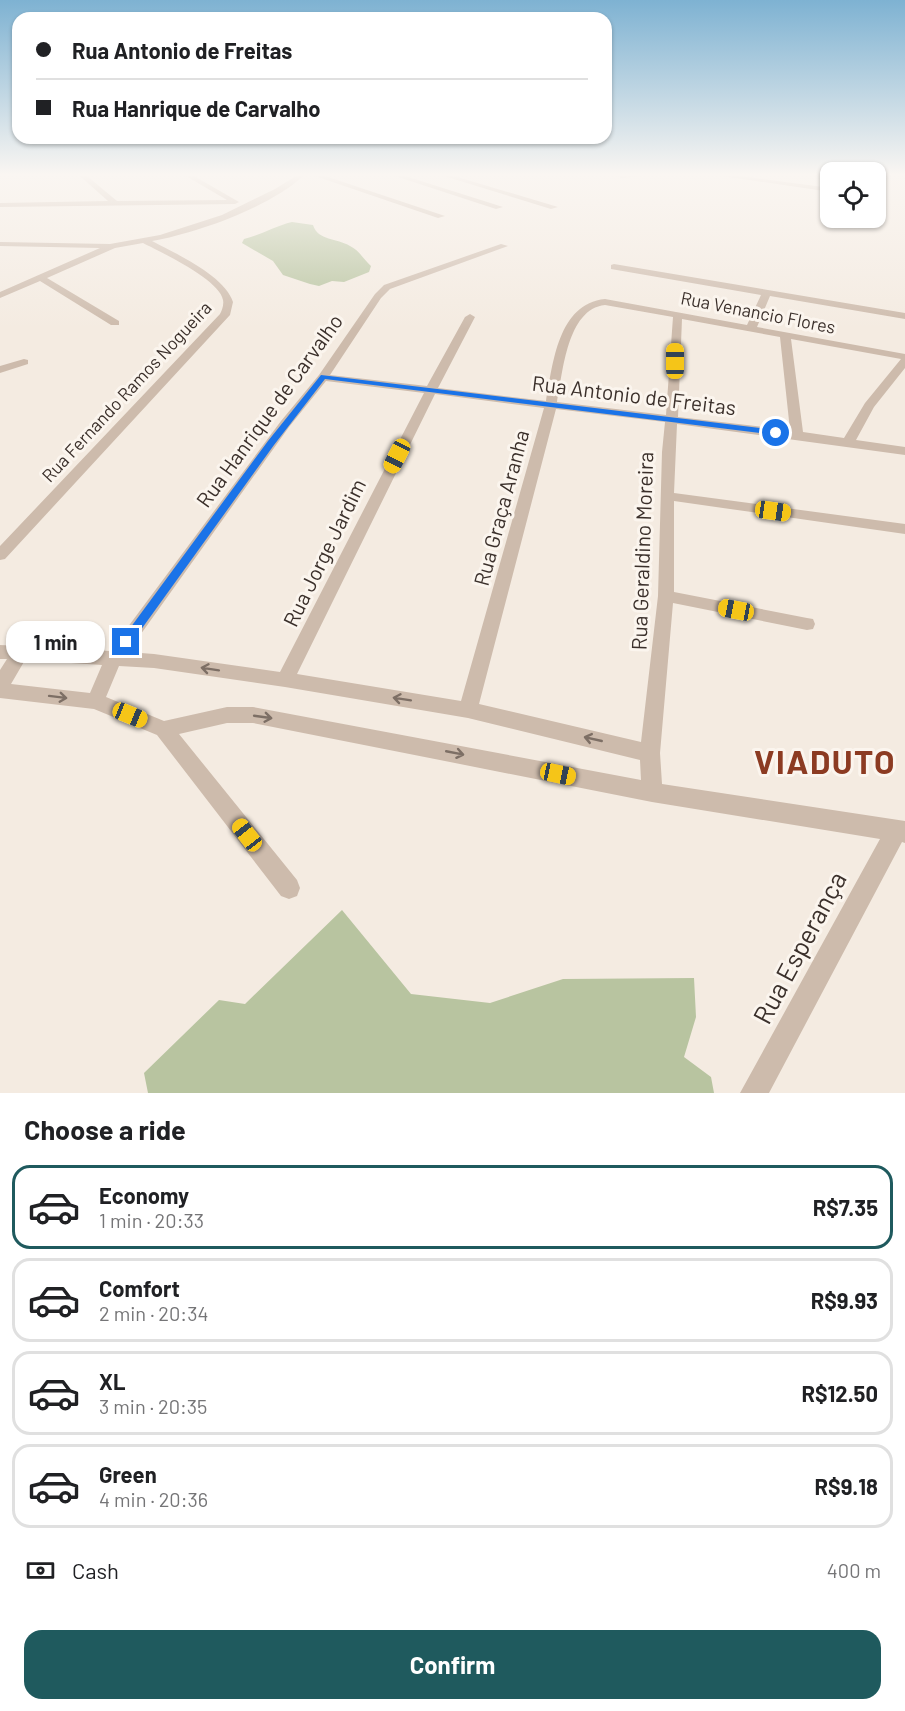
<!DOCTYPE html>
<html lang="en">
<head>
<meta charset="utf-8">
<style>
  body { margin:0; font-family:Barlow,sans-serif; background:#f2f2f2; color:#202124; height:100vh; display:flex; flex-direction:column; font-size:22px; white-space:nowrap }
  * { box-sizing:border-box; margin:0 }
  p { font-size:20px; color:#757577 }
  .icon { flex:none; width:33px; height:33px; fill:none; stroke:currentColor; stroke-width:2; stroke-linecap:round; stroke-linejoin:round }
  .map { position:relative; height:1093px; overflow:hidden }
  .panel { display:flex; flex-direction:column; background:#fff; flex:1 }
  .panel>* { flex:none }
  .hud { position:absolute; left:12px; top:12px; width:600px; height:132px; border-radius:18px; box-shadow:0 2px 4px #0004; display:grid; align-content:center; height:132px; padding:0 24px; background:#fff }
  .tools { position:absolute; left:820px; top:162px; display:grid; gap:12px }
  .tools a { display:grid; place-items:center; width:66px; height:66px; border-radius:12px; background:#fff; box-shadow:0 2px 4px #0004; font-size:30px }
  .end { position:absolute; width:27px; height:27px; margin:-14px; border:8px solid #1a73e8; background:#fff; box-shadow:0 0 0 3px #fff }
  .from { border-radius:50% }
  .bubble { position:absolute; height:42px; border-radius:18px; background:#fff; box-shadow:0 2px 4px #0004; font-size:20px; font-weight:700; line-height:42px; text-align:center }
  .car { position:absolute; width:18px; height:36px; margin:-18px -9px; border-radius:8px; box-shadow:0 0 4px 2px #0007; background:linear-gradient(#f5c518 24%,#345 0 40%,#f5c518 0 76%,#345 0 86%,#f5c518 0) }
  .hud b { display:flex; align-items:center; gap:21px; height:57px; font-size:22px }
  .hud b+b { border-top:2px solid #e0e0e0 }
  .hud i { width:15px; height:15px; background:#202124 }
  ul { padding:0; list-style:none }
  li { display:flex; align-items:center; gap:18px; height:84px; margin:0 12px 9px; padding:0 12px; border:3px solid #e0e0e0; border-radius:18px }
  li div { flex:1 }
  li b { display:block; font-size:22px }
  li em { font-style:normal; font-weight:700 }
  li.active { border-color:#1f5a5e }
  li>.icon { width:54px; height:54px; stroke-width:1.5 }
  h2 { padding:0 24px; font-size:27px; line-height:72px }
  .pay { display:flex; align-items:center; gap:15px; height:66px; padding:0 24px; font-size:22px }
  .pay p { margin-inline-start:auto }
  .button { display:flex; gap:12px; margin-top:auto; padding:12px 24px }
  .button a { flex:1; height:69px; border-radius:18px; background:#1f5a5e; color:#fff; font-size:24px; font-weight:700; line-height:69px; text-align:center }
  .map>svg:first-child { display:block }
  .green { fill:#b8c4a0 }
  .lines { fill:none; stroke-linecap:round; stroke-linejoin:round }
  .minor { fill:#cdbbac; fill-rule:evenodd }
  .oneway { stroke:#7d6f65 }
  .route { fill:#1a73e8 }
  .labels { text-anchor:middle; stroke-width:6; stroke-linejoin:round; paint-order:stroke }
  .far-street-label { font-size:18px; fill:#3b302b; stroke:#fbf5ee }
  .street-label { font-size:21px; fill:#3b302b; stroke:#fbf5ee }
  .near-street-label { font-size:26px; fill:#3b302b; stroke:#fbf5ee }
  .near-district-label { font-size:33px; font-weight:bold; letter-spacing:1.5px; fill:#8c3b22; stroke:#fbf5ee }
</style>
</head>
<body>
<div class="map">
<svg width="905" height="1093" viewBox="0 0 905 1093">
  <rect width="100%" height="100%" fill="#f4ebe1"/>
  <g class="green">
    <path d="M292 222 313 225C318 241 337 238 350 246 359 250 364 260 371 266L369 272 344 282 332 281 319 286 310 284 283 275 273 261 242 243 244 239C261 235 275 226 292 222Z"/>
    <polygon points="342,910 411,994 490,1003 563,979 694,978 696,1017 684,1057 711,1077 714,1093 148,1093 144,1073 219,1000 245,1004"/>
  </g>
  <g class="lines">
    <g class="minor">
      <polygon points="80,176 87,176 117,201 227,200 186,176 194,176 239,202 235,204 0,207 0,203 108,201"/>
      <path d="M296 176H303C270 207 197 233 152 241 175 253 225 276 233 302L230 315 5 559 0 560V546L220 314C222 310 224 305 223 300 220 280 161 252 143 243L115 248 47 278 119 321V325H111L40 281 0 298V292L100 248 0 246V242L110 244 160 235 222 215 275 189Z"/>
      <polygon points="315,176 325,176 445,216 438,218"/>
      <polygon points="395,176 405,176 503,207 496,209"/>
      <polygon points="444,176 454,176 558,207 551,209"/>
      <polygon points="618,176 640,176 621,178"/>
      <polygon points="722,176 740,176 831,188 831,192"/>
      <polygon points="876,176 884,176 876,179"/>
      <path d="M501 244 508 246 390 289 381 298 330 375 427 386 465 317 470 314 475 317 438 388 546 401C553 363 558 304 605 299L747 325 761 295 611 269V265L614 264 905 313V319L770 296 757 327 905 354V368L874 407 856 440 905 447V455L677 424 674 493 905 524V534L674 501V592L807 618 813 619 815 624 813 629 807 630 673 603 660 753 662 784 905 821V843L902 842 769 1093H740L880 839 652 802 253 723H227L179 734 297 880 300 888 297 896 289 899 281 896 157 735 94 709 0 698V670L7 659H0V645L110 651 281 421 319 375 375 294 384 285ZM605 305 673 317 666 415 557 402C563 372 567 309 605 305ZM682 319 780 337 790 430 678 417ZM791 339 901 359 865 403 844 438 803 432ZM326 381 424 393 280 672 154 654 128 652 289 427ZM435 394 544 408 461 701 297 674ZM556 409 665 422 662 452 658 596 641 742 479 704ZM25 660 102 665 90 693 11 684ZM119 666 154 668 285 687 468 718 640 760 641 780 253 707H227L164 721 106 697Z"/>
      <polygon points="24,359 28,360 28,364 0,373 0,366"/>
    </g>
  </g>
  <defs><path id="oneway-shaft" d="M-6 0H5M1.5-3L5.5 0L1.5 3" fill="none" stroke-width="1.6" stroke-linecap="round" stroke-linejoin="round" transform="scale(1.5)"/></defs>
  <g class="oneway">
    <use href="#oneway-shaft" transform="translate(210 669) rotate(-171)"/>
    <use href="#oneway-shaft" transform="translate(58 697) rotate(7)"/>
    <use href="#oneway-shaft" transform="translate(402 699) rotate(-171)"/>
    <use href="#oneway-shaft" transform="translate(263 717) rotate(8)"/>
    <use href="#oneway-shaft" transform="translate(593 739) rotate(-167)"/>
    <use href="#oneway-shaft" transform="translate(455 753) rotate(11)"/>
  </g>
  <linearGradient id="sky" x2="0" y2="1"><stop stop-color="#7eb2d2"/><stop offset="0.53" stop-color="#faf6f2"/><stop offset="1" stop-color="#faf6f2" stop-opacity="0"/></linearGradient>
  <rect width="905" height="329" fill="url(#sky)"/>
  <polygon class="route" points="321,375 776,430 780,433 776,435 325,379 274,445 130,645 122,645 122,639 268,441"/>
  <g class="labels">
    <g class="far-street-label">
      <text transform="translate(758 313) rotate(11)" y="6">Rua Venancio Flores</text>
      <text transform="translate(127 392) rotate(-47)" y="6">Rua Fernando Ramos Nogueira</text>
    </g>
    <g class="street-label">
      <text transform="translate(634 396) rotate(7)" y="7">Rua Antonio de Freitas</text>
      <text transform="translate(270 411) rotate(-54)" y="7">Rua Hanrique de Carvalho</text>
      <text transform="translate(502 508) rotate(-75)" y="7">Rua Graça Aranha</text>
      <text transform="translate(643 551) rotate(-88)" y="7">Rua Geraldino Moreira</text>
      <text transform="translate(325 553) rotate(-64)" y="7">Rua Jorge Jardim</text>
    </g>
    <g class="near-street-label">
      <text transform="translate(800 948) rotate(-62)" y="9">Rua Esperança</text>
    </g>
    <g class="near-district-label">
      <text x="825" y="774">VIADUTO</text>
    </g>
  </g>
</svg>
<div class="tools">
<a><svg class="icon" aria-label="locate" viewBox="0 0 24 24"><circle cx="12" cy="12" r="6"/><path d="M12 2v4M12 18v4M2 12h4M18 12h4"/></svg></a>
</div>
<i class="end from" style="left:776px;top:433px"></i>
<i class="end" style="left:126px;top:642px"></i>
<div class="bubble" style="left:6px;top:621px;width:99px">1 min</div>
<i class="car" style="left:675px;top:361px;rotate:0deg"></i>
<i class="car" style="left:397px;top:456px;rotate:207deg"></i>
<i class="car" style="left:773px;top:511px;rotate:98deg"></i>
<i class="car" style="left:736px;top:610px;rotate:281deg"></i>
<i class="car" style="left:130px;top:715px;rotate:112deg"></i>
<i class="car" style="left:558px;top:774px;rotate:102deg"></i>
<i class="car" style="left:247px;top:835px;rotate:322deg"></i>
<div class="hud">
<b><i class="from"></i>Rua Antonio de Freitas</b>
<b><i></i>Rua Hanrique de Carvalho</b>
</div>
</div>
<section class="panel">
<h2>Choose a ride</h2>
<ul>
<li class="active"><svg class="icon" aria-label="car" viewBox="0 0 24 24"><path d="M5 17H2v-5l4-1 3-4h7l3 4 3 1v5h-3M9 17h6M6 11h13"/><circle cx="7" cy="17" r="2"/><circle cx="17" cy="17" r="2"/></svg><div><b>Economy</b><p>1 min · 20:33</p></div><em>R$7.35</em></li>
<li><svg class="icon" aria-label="car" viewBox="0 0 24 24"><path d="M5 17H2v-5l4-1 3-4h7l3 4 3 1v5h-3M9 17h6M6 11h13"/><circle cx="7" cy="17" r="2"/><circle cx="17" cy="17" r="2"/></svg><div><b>Comfort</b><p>2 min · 20:34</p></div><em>R$9.93</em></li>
<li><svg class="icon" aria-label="car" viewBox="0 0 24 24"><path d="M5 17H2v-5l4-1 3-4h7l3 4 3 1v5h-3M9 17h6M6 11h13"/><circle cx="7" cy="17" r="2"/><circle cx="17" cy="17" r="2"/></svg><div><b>XL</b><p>3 min · 20:35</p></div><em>R$12.50</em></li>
<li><svg class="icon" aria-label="car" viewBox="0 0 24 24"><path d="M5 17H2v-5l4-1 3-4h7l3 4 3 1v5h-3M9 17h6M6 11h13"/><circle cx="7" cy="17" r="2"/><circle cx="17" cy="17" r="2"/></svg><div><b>Green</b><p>4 min · 20:36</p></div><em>R$9.18</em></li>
</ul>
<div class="pay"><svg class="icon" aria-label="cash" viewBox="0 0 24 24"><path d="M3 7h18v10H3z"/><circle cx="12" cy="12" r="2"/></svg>Cash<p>400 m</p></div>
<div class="button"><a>Confirm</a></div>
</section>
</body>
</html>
